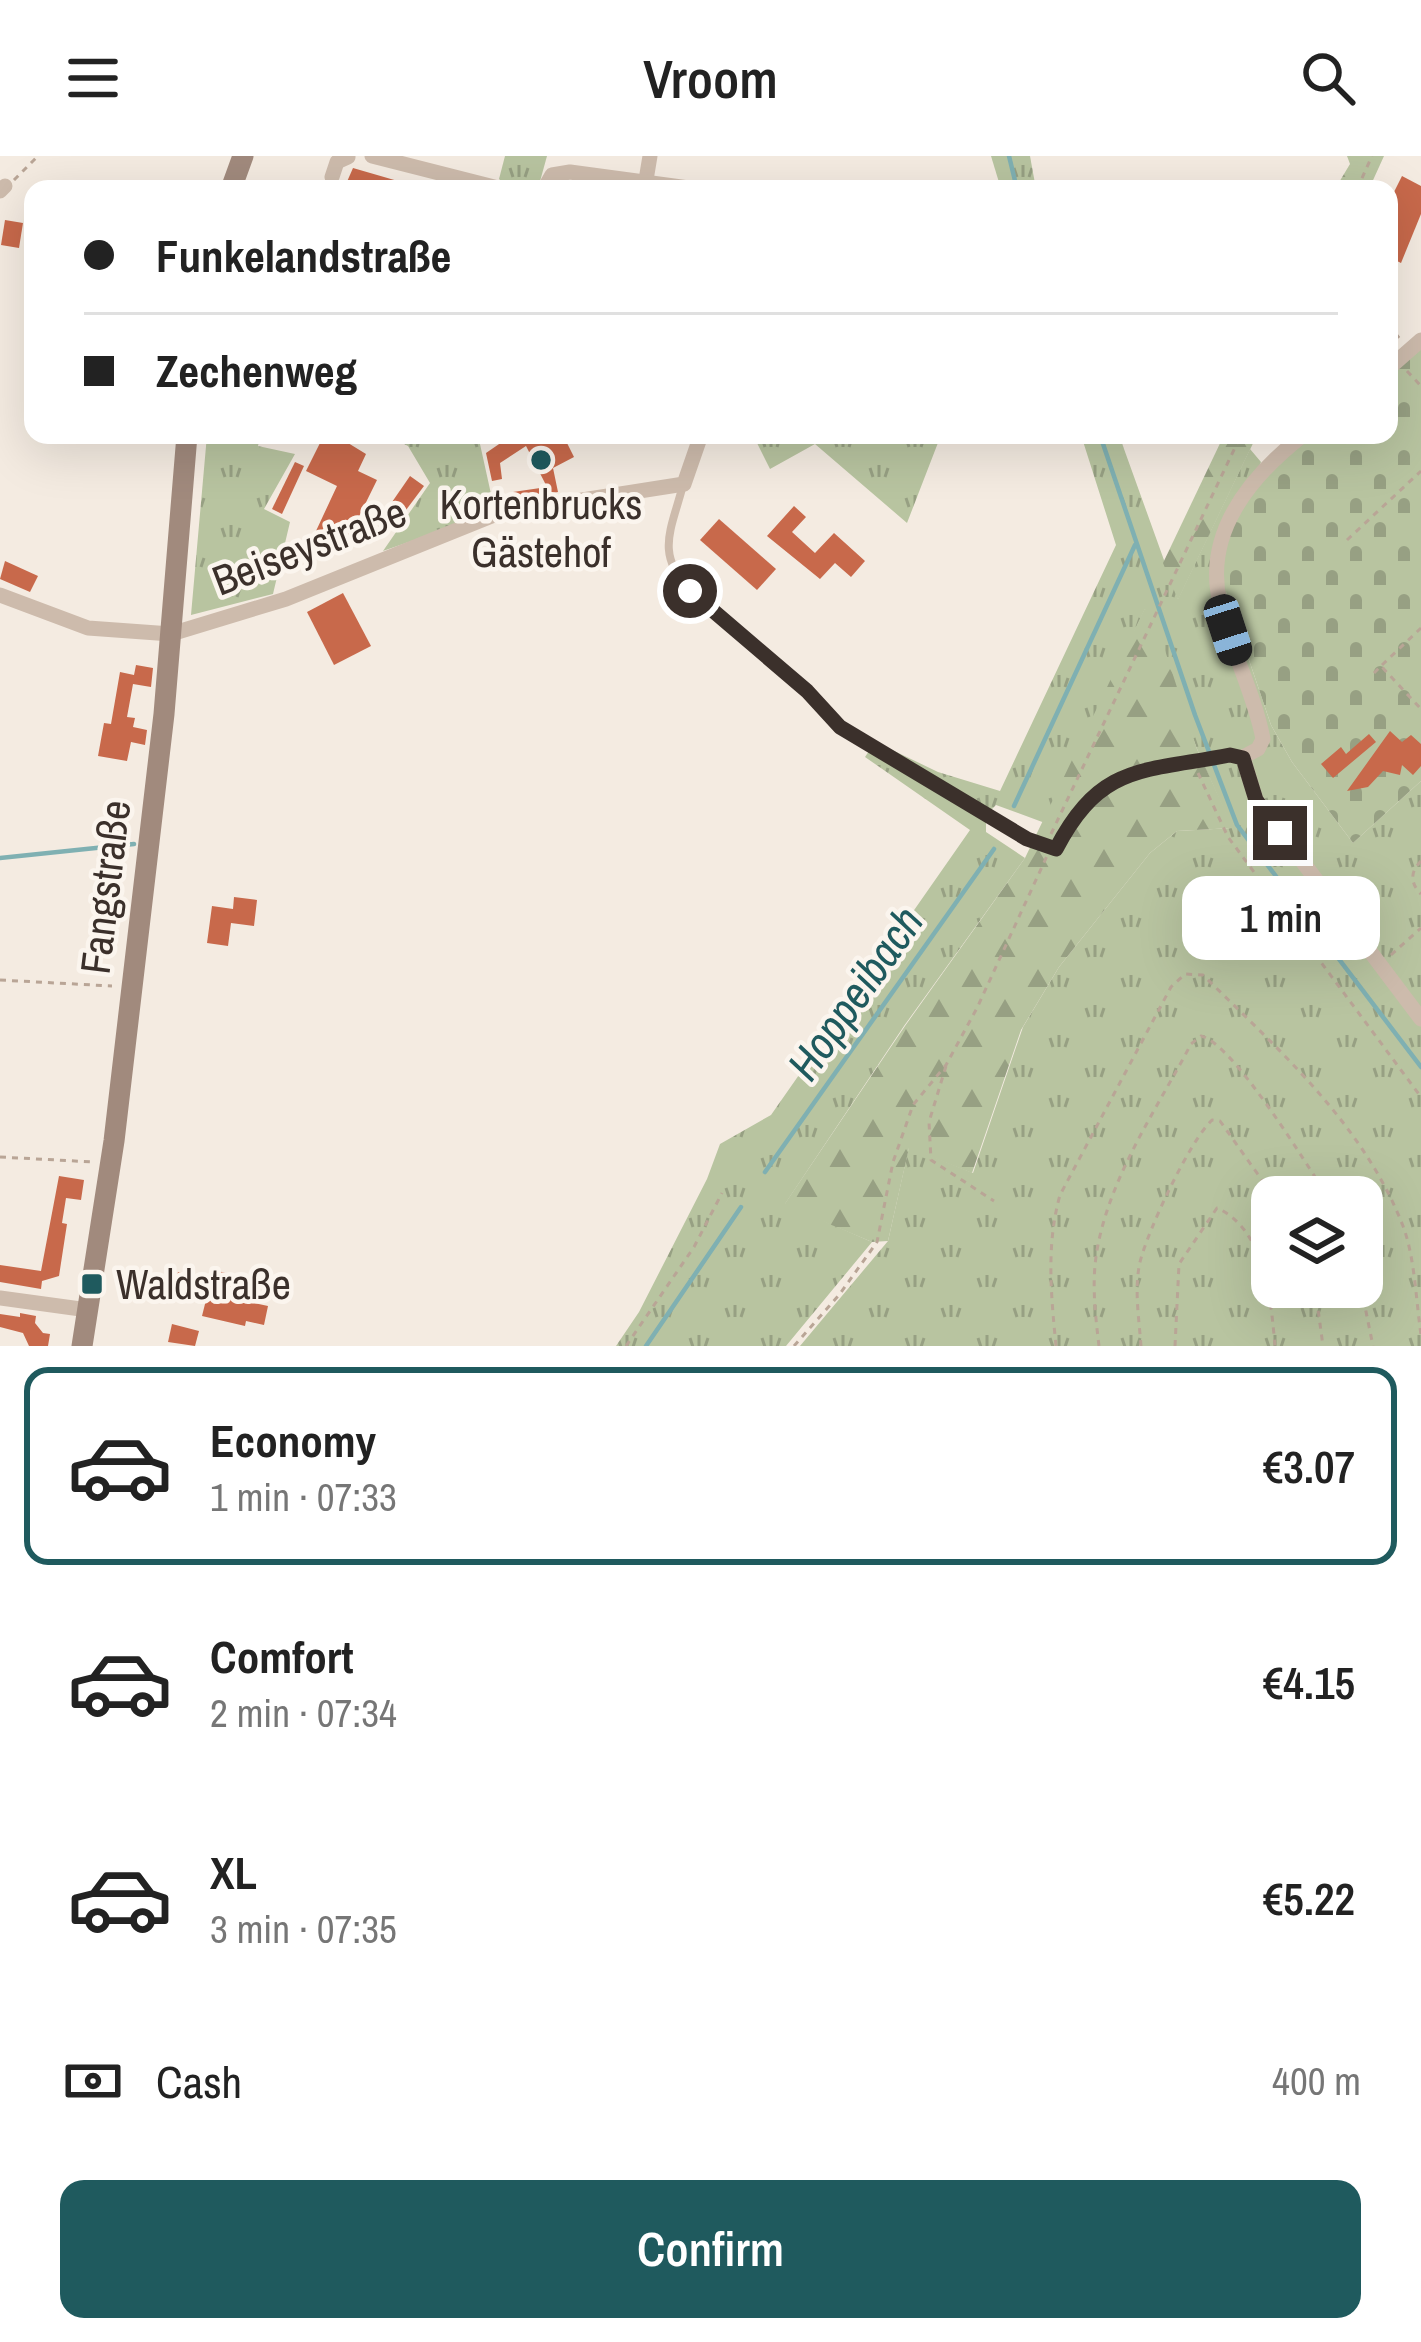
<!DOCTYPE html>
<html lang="en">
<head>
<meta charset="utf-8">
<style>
  body { margin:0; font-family:"Archivo Narrow",sans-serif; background:#f6f6f6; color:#222; height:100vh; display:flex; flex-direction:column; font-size:45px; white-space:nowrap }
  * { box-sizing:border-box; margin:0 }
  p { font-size:39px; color:#767676 }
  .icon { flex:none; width:66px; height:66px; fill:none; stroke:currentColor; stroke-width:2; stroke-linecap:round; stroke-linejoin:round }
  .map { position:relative; height:1190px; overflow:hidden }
  .panel { display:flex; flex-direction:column; background:#fff; flex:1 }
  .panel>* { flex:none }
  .banner { position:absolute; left:24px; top:24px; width:1374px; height:264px; border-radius:24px; box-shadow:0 12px 48px #0002; display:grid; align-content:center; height:264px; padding:0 60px; background:#fff }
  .tools { position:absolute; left:1251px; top:1020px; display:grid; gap:24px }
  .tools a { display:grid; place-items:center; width:132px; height:132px; border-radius:24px; background:#fff; box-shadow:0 12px 48px #0002; font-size:60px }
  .end { position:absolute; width:54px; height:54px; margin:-27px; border:15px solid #3b302b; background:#fff; box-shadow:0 0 0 6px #fff }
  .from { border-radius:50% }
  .bubble { position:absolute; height:84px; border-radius:24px; background:#fff; box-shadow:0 12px 48px #0002; font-size:39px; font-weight:600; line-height:84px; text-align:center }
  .car { position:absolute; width:36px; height:72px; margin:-36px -18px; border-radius:15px; box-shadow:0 0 9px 3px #0007; background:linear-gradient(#222 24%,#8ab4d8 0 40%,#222 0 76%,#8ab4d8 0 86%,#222 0) }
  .banner b { display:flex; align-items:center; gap:42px; height:114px; font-size:45px }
  .banner b+b { border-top:3px solid #e0e0e0 }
  .banner i { width:30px; height:30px; background:#222 }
  ul { padding:21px 0 0; list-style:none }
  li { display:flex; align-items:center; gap:36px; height:198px; margin:0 24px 18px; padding:0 36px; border:6px solid transparent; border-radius:24px }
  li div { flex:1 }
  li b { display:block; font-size:45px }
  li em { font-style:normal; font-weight:600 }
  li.current { border-color:#1f5a5e }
  li>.icon { width:108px; height:108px; stroke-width:1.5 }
  .pay { display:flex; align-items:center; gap:30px; height:132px; padding:0 60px; font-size:45px }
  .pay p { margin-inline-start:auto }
  .button { display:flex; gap:24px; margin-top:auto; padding:24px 60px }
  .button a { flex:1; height:138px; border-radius:24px; background:#1f5a5e; color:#fff; font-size:48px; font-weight:600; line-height:138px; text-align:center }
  header { display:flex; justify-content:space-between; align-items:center; height:156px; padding:0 60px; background:#fff; font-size:54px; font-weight:600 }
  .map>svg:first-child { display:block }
  .grass { fill:url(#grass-tufts); fill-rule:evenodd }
  .forest { fill:url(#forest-firs) }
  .cemetery { fill:url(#cemetery-stones) }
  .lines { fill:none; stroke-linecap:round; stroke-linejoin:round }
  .stream { stroke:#7fb0b2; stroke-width:4.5 }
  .building { fill:#c8694b }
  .path { stroke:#b9a596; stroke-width:3; stroke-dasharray:6 6; stroke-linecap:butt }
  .lane { stroke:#cdbbac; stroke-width:8 }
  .street { stroke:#cdbbac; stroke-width:15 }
  .secondary { stroke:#a18a7d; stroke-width:21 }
  .route { stroke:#3b302b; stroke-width:15 }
  .poi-dot { fill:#1f5a5e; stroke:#fbf5ee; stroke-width:4.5 }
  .labels { text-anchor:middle; stroke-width:9; stroke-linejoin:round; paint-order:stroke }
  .poi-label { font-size:42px; fill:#3b302b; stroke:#fbf5ee }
  .street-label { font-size:42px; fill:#3b302b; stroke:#fbf5ee }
  .water-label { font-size:45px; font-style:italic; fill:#1f5a5e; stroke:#fbf5ee }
</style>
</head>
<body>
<header><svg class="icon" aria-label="menu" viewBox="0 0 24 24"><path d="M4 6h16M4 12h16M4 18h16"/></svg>Vroom<svg class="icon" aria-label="search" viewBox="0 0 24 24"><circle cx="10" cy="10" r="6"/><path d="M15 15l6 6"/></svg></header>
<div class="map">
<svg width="1421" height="1190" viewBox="0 0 1421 1190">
  <defs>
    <pattern id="grass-tufts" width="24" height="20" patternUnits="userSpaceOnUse" patternTransform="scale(3)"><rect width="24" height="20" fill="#b8c4a0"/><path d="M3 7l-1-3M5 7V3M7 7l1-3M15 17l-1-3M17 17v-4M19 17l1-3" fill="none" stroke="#97a083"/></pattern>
    <pattern id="forest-firs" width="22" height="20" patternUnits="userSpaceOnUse" patternTransform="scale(3)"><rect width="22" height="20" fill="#b8c4a0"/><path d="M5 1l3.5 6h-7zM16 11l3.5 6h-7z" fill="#97a083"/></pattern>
    <pattern id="cemetery-stones" width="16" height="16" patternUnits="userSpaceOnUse" patternTransform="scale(3)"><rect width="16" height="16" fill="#b8c4a0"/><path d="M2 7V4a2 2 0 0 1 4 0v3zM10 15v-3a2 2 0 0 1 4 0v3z" fill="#97a083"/></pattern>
  </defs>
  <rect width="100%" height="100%" fill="#f4ebe1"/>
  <g class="grass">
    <path d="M505 0H547L539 29C528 36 507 32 499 23Z"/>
    <polygon points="991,0 1030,0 1036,33 1001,33"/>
    <polygon points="207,279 260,279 258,290 295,298 264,353 290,366 273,438 191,459"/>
    <polygon points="387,279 478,279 495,356 383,395 430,327 408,290"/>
    <polygon points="753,279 941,279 907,367 815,288 770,313"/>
    <path d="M1081 279H1119L1178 443 1250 293 1261 306 1243 349 1226 436 1271 569 1292 606 1353 687 1421 625V1190H800L888 1085 909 991 973 1017 1023 871 1059 811 1150 697 1177 675 1232 672 1197 593 1145 453 1045 667 996 649 990 655 884 590 938 616 1000 635 1116 389ZM1272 1041H1362V1131H1272Z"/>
    <polygon points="869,595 986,665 986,676 1025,702 904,870 785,1048 872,1086 786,1190 616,1190 639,1156 707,1023 720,988 771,959 970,674 865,601"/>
  </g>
  <g class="forest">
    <polygon points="1347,0 1384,0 1369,33 1335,33 1350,8"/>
    <polygon points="1224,279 1257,279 1178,444 1163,407"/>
    <polygon points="1145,452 1161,482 1197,593 1233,672 1177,675 1150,697 1059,811 1021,874 972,1017 909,992 888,1085 872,1086 784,1049 905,870 1025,702"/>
  </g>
  <polygon class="cemetery" points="1421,187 1421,625 1353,687 1292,606 1271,569 1226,436 1227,381 1243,349 1275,309 1312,279 1389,279 1389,214"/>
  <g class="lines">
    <g class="stream">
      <polyline points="1009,0 1017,33"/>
      <polyline points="1100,279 1195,559 1237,669 1421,911"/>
      <polyline points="1014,650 1135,389"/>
      <polyline points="0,702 134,688"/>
      <polyline points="765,1016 994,693"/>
      <polyline points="646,1190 741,1051"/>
    </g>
  </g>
  <g class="building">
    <polygon points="353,12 415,30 414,33 364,33 346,28"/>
    <polygon points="1402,20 1421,30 1421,58 1401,107 1389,101 1389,46"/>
    <polygon points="5,64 23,67 19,92 1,89"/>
    <polygon points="324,279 335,279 366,298 358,315 377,324 345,389 316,375 337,330 306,315"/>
    <polygon points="512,279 563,279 574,301 553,312 558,336 514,343 513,336 547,331 526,290 500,307 502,323 492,325 486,297"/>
    <polygon points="295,306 304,310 282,358 272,353"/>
    <polygon points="410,320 424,330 403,358 390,349"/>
    <polygon points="794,350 806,361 792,376 815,397 834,377 865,405 851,421 835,407 820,423 767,380"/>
    <polygon points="719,363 776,413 757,434 700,384"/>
    <polygon points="5,405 38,420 30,436 0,423"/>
    <polygon points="343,437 371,490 334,509 307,456"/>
    <polygon points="136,509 153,512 151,531 133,528 127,561 135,562 133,571 147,574 145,589 131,586 127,605 98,600 104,567 111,568 120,516 134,519"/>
    <polygon points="1390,575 1402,586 1411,579 1421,588 1421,610 1413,619 1402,609 1400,619 1383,615 1368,631 1347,635"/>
    <polygon points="1369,578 1376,586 1333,622 1321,608 1341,591 1346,598"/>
    <polygon points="234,741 257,744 254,770 231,767 228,790 207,787 212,750 233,753"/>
    <polygon points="59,1020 84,1024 81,1044 66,1042 62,1067 67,1068 59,1120 42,1125 41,1133 0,1126 0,1109 41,1115"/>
    <polygon points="214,1114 237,1120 232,1142 268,1150 264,1169 246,1165 245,1170 202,1160 208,1136 175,1127 178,1116 212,1125"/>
    <polygon points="20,1157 36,1160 35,1167 43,1177 50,1178 48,1190 29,1190 23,1177 0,1171 0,1158 20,1161"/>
    <polygon points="172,1168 199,1175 195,1190 168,1186"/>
  </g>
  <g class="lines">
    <g class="path">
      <polyline points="14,24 38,0"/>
      <polyline points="1357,33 1372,0"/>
      <polyline points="1389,169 1399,182"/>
      <polyline points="1407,215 1421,230"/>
      <polyline points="1347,384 1421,315"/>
      <polyline points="1382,509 1421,472"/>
      <polyline points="1374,517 1381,510 1421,553"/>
      <polyline points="1198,617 1228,681 1421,941"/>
      <polyline points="1051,678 1241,279"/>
      <path d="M1421 705C1410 716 1410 727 1421 738"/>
      <polyline points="1391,799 1421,772"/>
      <polyline points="0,824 112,830"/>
      <polyline points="946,910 929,966 931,1004 994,1045"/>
      <polyline points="0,1001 94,1006"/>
      <polyline points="1315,1131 1323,1190"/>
      <polyline points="1361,1131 1373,1190"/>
      <polyline points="626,1190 694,1091 722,1037"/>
      <polyline points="794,1190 839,1139 877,1086 893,1006 913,949 946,909 977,852 1047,700"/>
      <path d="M1056 1190C1051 1138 1046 1089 1060 1039L1171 831 1185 818 1203 819C1278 893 1364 969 1403 1070 1415 1102 1416 1145 1421 1179"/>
      <path d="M1099 1190C1095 1156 1091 1123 1098 1089 1112 1017 1158 951 1191 888L1201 880C1233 887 1306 1008 1328 1041"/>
      <path d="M1141 1190C1139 1162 1134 1133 1140 1106 1148 1074 1189 986 1212 964L1220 965 1274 1041"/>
      <path d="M1175 1190 1179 1108 1217 1052C1265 1073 1271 1144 1275 1190"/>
    </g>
    <path class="lane" d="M683 329C671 375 655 397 690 435L857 583 1013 677 1056 693C1102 607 1143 616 1230 599L1241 601"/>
    <g class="street">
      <polyline points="372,0 502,33"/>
      <polyline points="332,21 337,6 348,1"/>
      <polyline points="645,30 650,0"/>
      <polyline points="544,33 552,19 570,16 696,33"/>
      <polyline points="0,35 5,30"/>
      <polyline points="1389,212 1421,184"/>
      <path d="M1303 279C1251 320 1203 376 1220 447 1230 493 1254 536 1263 583L1258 593 1243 601 1256 644 1421 863"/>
      <polyline points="0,439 88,472 171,478 286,443 499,357 684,328 701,279"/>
      <polyline points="0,1142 88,1154"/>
    </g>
    <g class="secondary">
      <polyline points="231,33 243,0"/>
      <polyline points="82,1190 114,985 164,558 187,279"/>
    </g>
  </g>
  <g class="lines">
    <path class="route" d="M690 435 807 535 840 571 1027 683 1056 693C1101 607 1143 616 1230 599L1243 602 1256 644 1280 677"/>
  </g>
  <g class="poi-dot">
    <circle cx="541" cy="304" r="12"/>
    <rect x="80" y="1116" width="24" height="24" rx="6"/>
  </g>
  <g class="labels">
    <g class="poi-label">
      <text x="541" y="363">Kortenbrucks<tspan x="541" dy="48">Gästehof</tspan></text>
      <text x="116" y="1143" text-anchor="start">Waldstraße</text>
    </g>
    <g class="street-label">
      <text transform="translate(309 390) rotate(-21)" y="15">Beiseystraße</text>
      <text transform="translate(105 731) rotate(-83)" y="15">Fangstraße</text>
    </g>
    <g class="water-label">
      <text transform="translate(855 837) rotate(-55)" y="16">Hoppeibach</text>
    </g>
  </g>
</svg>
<div class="tools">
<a><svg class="icon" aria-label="layers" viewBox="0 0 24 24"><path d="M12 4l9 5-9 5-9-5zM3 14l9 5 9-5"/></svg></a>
</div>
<i class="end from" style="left:690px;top:435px"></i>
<i class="end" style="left:1280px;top:677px"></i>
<div class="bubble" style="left:1182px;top:720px;width:198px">1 min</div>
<i class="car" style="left:1228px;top:474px;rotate:162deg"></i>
<div class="banner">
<b><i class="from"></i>Funkelandstraße</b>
<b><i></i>Zechenweg</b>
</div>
</div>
<section class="panel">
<ul>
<li class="current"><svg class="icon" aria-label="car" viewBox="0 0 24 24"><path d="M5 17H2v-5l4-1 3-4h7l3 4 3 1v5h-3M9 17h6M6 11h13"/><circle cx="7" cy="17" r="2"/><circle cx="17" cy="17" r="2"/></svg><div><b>Economy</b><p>1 min · 07:33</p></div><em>€3.07</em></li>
<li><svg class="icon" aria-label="car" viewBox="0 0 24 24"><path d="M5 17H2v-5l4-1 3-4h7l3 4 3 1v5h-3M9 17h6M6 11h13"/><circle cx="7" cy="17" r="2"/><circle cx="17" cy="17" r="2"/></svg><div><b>Comfort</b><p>2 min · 07:34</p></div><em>€4.15</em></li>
<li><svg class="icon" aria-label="car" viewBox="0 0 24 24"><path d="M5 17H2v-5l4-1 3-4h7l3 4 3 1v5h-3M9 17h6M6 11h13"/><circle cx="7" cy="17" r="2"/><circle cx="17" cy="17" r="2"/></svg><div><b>XL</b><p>3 min · 07:35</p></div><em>€5.22</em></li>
</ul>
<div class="pay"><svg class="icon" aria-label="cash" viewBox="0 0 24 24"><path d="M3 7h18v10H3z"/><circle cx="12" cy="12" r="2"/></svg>Cash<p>400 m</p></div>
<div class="button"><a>Confirm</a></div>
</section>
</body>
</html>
